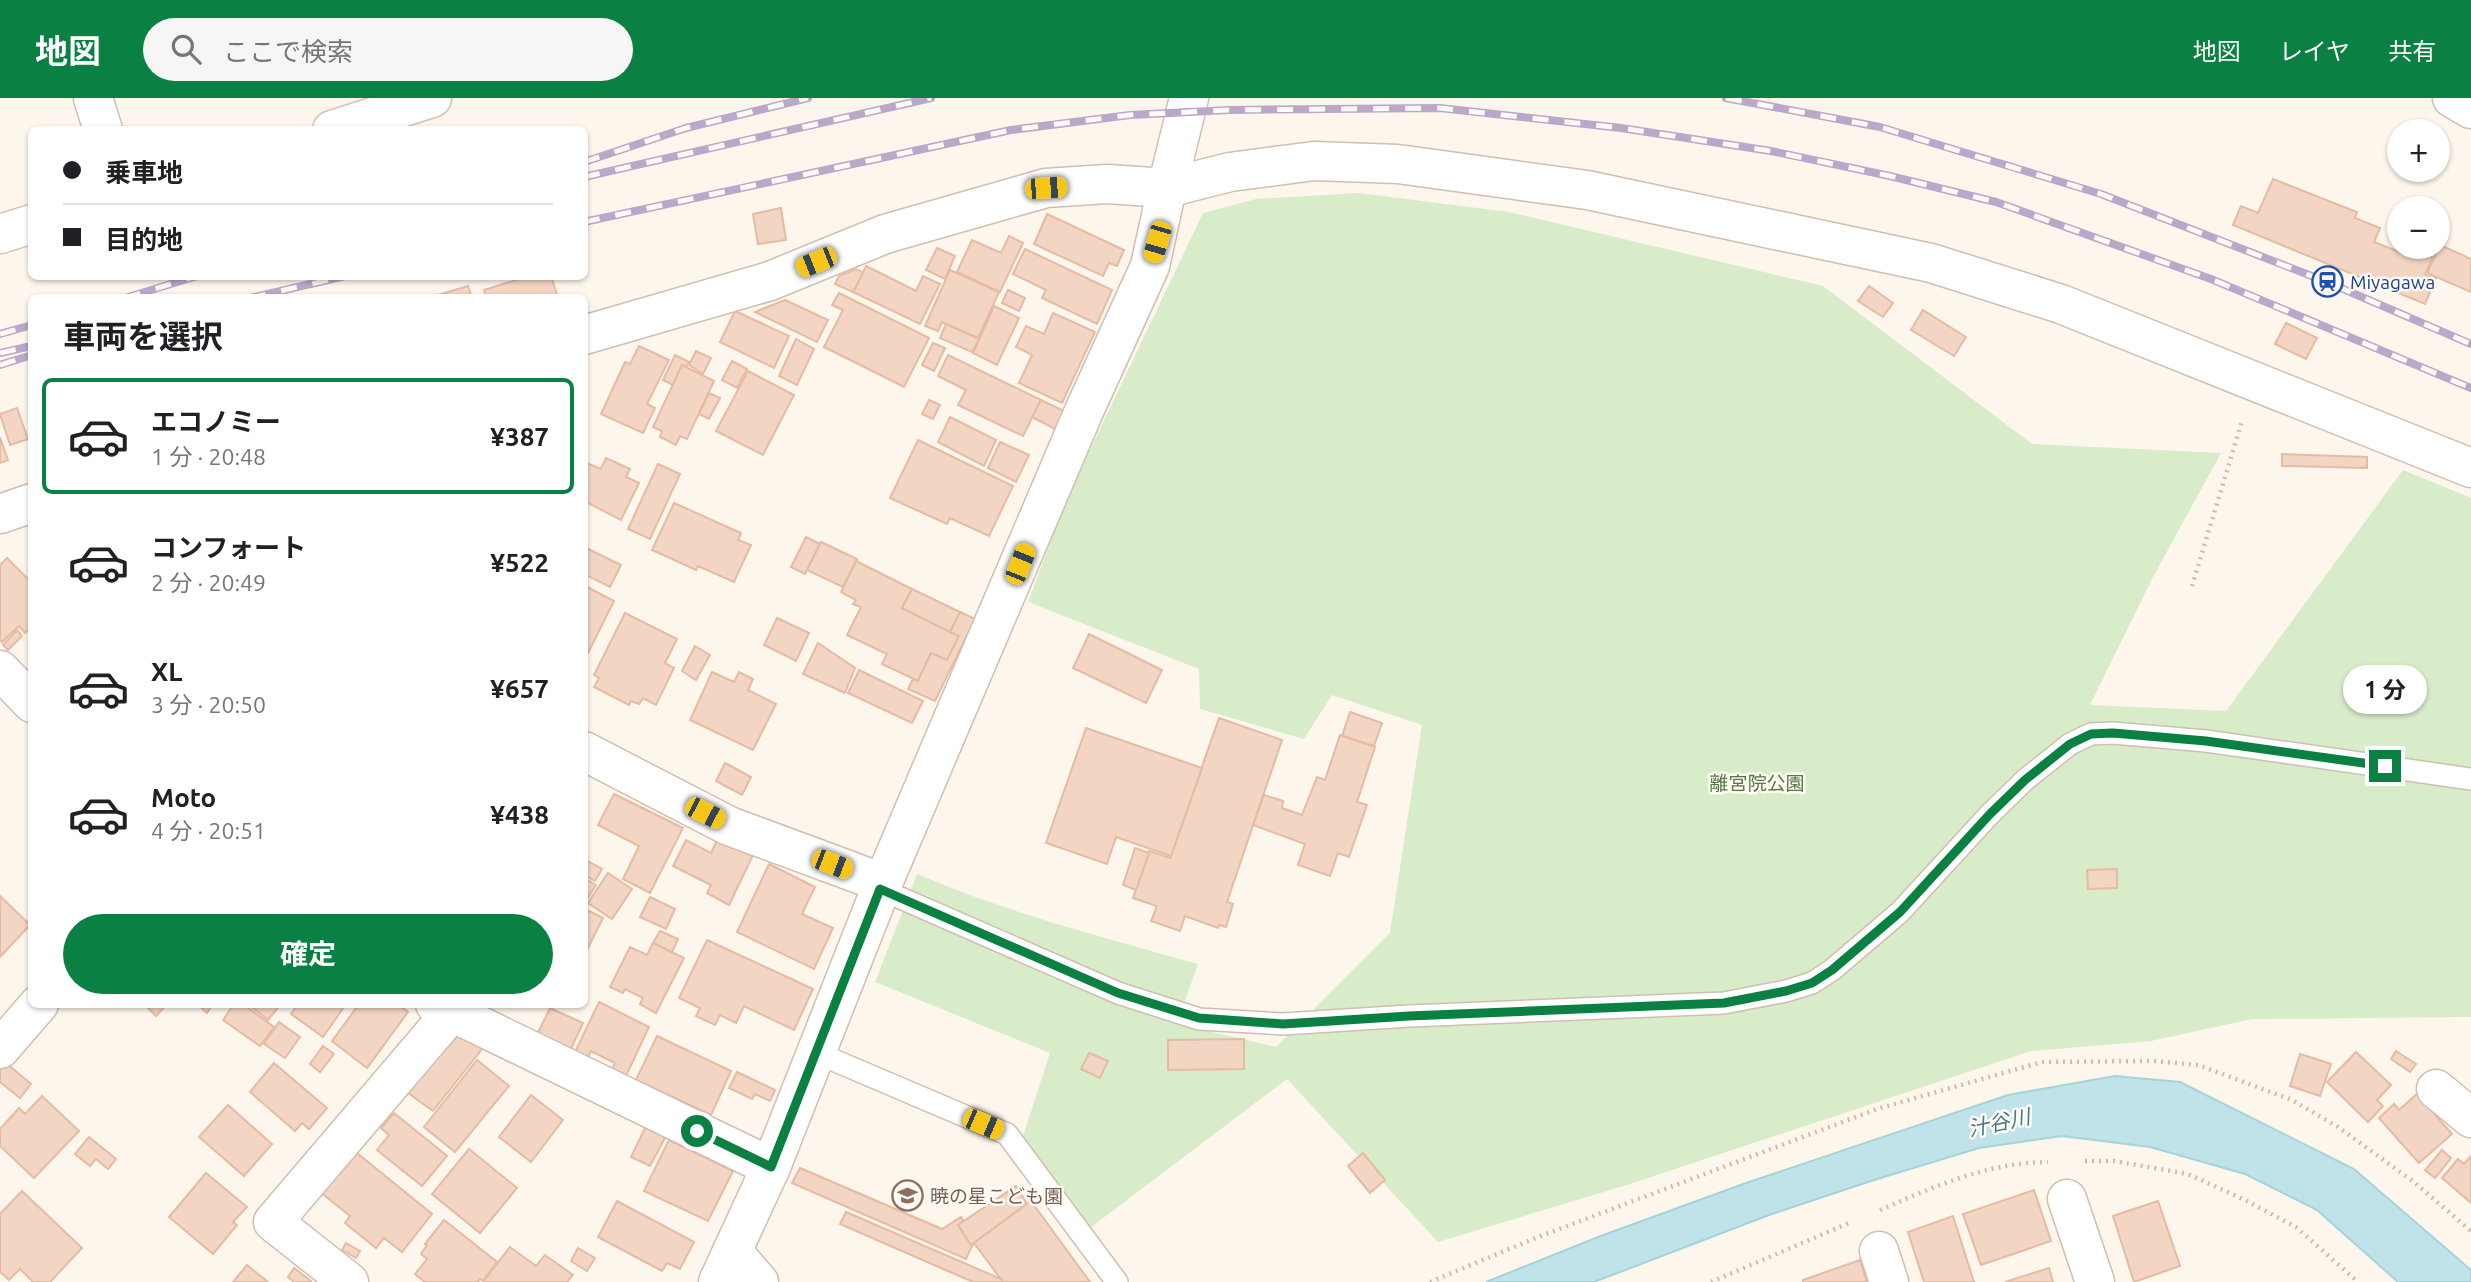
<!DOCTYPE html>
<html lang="ja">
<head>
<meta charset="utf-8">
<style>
  body { margin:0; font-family:Ubuntu,"Noto Sans JP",sans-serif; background:#f6f6f6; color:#202124; height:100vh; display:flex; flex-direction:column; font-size:26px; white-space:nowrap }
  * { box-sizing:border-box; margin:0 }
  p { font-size:23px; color:#757577 }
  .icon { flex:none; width:38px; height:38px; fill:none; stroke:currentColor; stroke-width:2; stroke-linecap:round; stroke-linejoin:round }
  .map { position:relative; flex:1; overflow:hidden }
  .drawer { position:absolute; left:28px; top:196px; width:560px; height:714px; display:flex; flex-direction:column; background:#fff; border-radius:10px; box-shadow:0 2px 5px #0004 }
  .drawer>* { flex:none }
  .guide { position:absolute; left:28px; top:28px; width:560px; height:154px; border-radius:10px; box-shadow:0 2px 5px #0004; display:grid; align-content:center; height:154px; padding:0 35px; background:#fff }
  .tools { position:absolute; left:2387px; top:21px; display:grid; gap:14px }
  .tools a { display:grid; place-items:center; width:63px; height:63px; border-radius:50%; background:#fff; box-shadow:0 2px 5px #0004; font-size:35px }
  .end { position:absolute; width:32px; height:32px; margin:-16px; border:9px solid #0b8043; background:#fff; box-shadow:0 0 0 4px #fff }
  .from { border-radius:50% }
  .bubble { position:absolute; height:49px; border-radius:24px; background:#fff; box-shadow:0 2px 5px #0004; font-size:23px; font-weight:700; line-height:49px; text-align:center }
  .car { position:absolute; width:21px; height:42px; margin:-21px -10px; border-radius:9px; box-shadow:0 0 5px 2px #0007; background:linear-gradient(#f5c518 24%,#345 0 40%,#f5c518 0 76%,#345 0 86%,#f5c518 0) }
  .guide b { display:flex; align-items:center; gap:24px; height:66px; font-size:26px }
  .guide b+b { border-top:2px solid #e0e0e0 }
  .guide i { width:18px; height:18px; background:#202124 }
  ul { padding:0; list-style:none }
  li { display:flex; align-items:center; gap:21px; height:116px; margin:0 14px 10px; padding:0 21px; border:4px solid transparent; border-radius:10px }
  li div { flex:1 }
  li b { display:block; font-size:26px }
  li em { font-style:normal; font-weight:700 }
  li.selected { border-color:#0b8043 }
  li>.icon { width:63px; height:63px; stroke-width:1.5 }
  h2 { padding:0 35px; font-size:32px; line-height:84px }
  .button { display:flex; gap:14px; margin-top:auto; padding:14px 35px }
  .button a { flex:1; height:80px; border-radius:42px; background:#0b8043; color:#fff; font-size:28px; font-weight:700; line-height:80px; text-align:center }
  header { display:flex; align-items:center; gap:42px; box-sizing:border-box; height:98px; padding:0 35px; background:#0b8043; color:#fff }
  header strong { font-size:33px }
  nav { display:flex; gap:38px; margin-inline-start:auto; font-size:24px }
  .search { width:490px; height:63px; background:#f6f6f6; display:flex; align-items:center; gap:18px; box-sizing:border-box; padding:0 24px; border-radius:38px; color:#757577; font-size:26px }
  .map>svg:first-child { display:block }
  .green { fill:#d8ecc9 }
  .water { fill:#bfe3e8; stroke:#a5d3da; stroke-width:2 }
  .building { fill:#f3d5c3; stroke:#e6bba3; stroke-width:2 }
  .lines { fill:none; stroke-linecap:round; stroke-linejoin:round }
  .lane-casing { stroke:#d1beb0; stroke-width:24 }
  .street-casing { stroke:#d1beb0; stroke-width:41 }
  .secondary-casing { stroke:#d6c0b0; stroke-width:41 }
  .path { stroke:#d9b8a5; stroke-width:4.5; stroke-dasharray:2 5; stroke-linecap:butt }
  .lane { stroke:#fff; stroke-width:21 }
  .street { stroke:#fff; stroke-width:38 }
  .secondary { stroke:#fff; stroke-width:38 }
  .rail-casing { stroke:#b9a8c9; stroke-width:8 }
  .rail { stroke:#fffaf3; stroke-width:5; stroke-dasharray:16; stroke-linecap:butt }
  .route { stroke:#0b8043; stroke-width:9 }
  .labels { text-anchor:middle; stroke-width:5; stroke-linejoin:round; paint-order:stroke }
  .transit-label { font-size:19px; fill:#164399; stroke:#fffaf3; text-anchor:start }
  .park-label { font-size:19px; fill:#537a41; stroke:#fffaf3 }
  .education-label { font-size:19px; fill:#785e54; stroke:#fffaf3; text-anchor:start }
  .water-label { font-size:21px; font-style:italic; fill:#437c86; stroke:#fffaf3 }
</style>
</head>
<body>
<header>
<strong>地図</strong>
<div class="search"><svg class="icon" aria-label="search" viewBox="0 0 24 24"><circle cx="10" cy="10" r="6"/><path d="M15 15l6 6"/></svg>ここで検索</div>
<nav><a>地図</a><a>レイヤ</a><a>共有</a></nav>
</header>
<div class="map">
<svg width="2471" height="1184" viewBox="0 0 2471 1184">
  <rect width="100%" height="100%" fill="#fdf6ec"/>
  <path class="green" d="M1358 95 1509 114 1823 188 2032 346 2221 355 2153 479 2090 607 2226 613 2403 372 2471 400V919L2252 921 2151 943 2031 953 1630 1086 1438 1144 1287 981 1090 1130 1023 1038 1050 955 875 884 917 776C1008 815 1103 839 1198 866L1177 926 1276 949 1390 835 1422 627 1332 597 1304 641 1200 611 1199 571 1028 504 1067 400 1203 115 1256 101Z"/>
  <polygon class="water" points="2115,978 2180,984 2354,1071 2471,1172 2471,1184 2398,1184 2317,1112 2245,1076 2150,1049 2062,1038 1979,1050 1874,1082 1769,1117 1594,1184 1486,1184 1598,1139 1746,1085 2008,997"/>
  <g class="building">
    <polygon points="2273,81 2357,114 2355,120 2380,130 2374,144 2399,154 2401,149 2436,149 2425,177 2436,180 2425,206 2233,127 2241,108 2258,115"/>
    <polygon points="781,110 786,142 758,146 753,116"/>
    <polygon points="1047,116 1124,152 1117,168 1109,165 1103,178 1034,146"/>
    <polygon points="1009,138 1023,145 1000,194 957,174 972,142 1001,155"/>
    <polygon points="2440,147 2471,161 2471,194 2427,175"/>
    <polygon points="937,150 955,158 945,181 926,172"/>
    <polygon points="1025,151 1112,192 1097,226 1042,200 1046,192 1013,176"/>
    <polygon points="866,168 916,193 923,178 940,186 920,226 853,194"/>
    <polygon points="856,171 863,175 853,194 835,186 839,178"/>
    <polygon points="950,172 999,194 978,240 942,224 938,233 925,228"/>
    <polygon points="529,178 551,178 558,200 486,200 484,192"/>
    <polygon points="468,188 472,200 428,200"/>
    <polygon points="1869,188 1893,205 1883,219 1858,203"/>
    <polygon points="1008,192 1025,200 1019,213 1002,205"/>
    <polygon points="839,195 929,240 904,289 824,249 843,212 832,207"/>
    <polygon points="785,202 828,222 817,244 755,214"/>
    <polygon points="994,208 1019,220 997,267 973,255"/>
    <polygon points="1923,212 1966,239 1954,258 1911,232"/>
    <polygon points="735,213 789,238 774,270 720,244"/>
    <polygon points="1053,215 1095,234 1062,305 1019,285 1032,257 1016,249 1026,228 1044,236"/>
    <polygon points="2286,225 2317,240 2306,261 2275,246"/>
    <polygon points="946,226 979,241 972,254 940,240"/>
    <polygon points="796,241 814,251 797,287 779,278"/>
    <polygon points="933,245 945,250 934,273 922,267"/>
    <polygon points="639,248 669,262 647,306 655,310 643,335 601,316 625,264 630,266"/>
    <polygon points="696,253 711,260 703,276 689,267"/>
    <polygon points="675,257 689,264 686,269 682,267 673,287 663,282"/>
    <polygon points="948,257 1041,302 1023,338 958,307 966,292 938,278"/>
    <polygon points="732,263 747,271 737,290 722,282"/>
    <polygon points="682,267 714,283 687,341 680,338 676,347 660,339 662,333 653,329"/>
    <polygon points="748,273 794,297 763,357 716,333"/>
    <polygon points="709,295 720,300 709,321 699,316"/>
    <polygon points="929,302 940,307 933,321 922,316"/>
    <polygon points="1041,302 1064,313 1055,331 1032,319"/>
    <polygon points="17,310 28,341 10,347 0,316"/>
    <polygon points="950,319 996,342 984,368 938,344"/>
    <polygon points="0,339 8,362 0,365"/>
    <polygon points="918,342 1013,388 989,438 950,420 947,426 890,400"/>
    <polygon points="1000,344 1029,357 1016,384 988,370"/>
    <polygon points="2282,356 2367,359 2367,370 2282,368"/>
    <polygon points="606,360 630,371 626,379 639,385 621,422 584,403 584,364 601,371"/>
    <polygon points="658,366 680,376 650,441 628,431"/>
    <polygon points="674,405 741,435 738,442 751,447 734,484 698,468 696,472 652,452"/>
    <polygon points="806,439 820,446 805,476 791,469"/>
    <polygon points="821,444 857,461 843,489 807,472"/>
    <polygon points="584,449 621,467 610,489 584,476"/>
    <polygon points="7,460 32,485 32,528 25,535 19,528 2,544 0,542 0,467"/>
    <polygon points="856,463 912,491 902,510 959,538 947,562 931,555 918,583 882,566 887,556 847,537 861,509 853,506 856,502 841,494"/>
    <polygon points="587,489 614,503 584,563 584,493"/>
    <polygon points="912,491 960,514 950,534 902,510"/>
    <polygon points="960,514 975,521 935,603 908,591 913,581 918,583 931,555 947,562 959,538 950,534"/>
    <polygon points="625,515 677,541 665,565 674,570 656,607 643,600 639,606 631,603 629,607 594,589 599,580 594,577"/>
    <polygon points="777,520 809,535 796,563 764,547"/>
    <polygon points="17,532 22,538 8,552 3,547"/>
    <polygon points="1089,536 1162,572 1146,605 1073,570"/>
    <polygon points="818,545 855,570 845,595 803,576"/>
    <polygon points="695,548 710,557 696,582 682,573"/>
    <polygon points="859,572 923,603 912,625 848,595"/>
    <polygon points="712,574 734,584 739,574 753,581 748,592 776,606 753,652 690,622"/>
    <polygon points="1350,614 1382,625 1374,648 1342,638"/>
    <polygon points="1219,620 1282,642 1227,804 1233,806 1226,829 1219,827 1218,830 1185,818 1180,833 1151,823 1157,808 1133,800 1149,753 1170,760"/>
    <polygon points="1086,630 1202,670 1171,758 1116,739 1107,766 1046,745"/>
    <polygon points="1340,637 1375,649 1357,704 1367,707 1349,759 1338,755 1330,778 1298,767 1305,746 1253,727 1264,697 1283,703 1282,710 1302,717 1317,679 1325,682"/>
    <polygon points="725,665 751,679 742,697 716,683"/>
    <polygon points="614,696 683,730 650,795 623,781 639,748 598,727"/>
    <polygon points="718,740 753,757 729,807 707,795 711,787 673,768 686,742 711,755"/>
    <polygon points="1135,750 1149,755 1136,792 1123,787"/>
    <polygon points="584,761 602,771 595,783 584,777"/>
    <polygon points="769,766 815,789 802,816 833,830 814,871 737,834"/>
    <polygon points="2117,771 2117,790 2088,791 2087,772"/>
    <polygon points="608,775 632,791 612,821 588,805"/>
    <polygon points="584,780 596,787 584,806"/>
    <polygon points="0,798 30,827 0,859"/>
    <polygon points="650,799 675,811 666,831 640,819"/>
    <polygon points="585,811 603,820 585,856 584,855"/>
    <polygon points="660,833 678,841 672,854 653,845"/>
    <polygon points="707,842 813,891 794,932 744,908 736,925 720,917 715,927 696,918 700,910 679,900"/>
    <polygon points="653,845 684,860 656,915 640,906 643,900 625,891 623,895 610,889 630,849 647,857"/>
    <polygon points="599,904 649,929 626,978 612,971 615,965 591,953 587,961 575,954"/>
    <polygon points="144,906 167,906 156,918"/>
    <polygon points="197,906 213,906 207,915"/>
    <polygon points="234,906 243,906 274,929 260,948 223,922"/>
    <polygon points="248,906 281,906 268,922"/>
    <polygon points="298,906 346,906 323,939 291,916"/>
    <polygon points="359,906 398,906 408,914 367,970 332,943"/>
    <polygon points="550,910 583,925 569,955 536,939"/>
    <polygon points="279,924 300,939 285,960 264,946"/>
    <polygon points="446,934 455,941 460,934 482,951 433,1013 397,987"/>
    <polygon points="657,938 731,973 711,1017 636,982"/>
    <polygon points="1244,941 1244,971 1168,972 1168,942"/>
    <polygon points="323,948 334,956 320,974 310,966"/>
    <polygon points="2396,953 2416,966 2410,974 2391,961"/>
    <polygon points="2356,954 2391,987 2377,1002 2383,1008 2368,1024 2327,984"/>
    <polygon points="1089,955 1108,963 1100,980 1081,971"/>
    <polygon points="2300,956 2331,966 2320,998 2290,988"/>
    <polygon points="477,962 509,988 455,1054 424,1029"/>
    <polygon points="6,965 31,986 20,1000 0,984 0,972"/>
    <polygon points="274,965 327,1010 309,1031 302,1025 295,1033 250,994"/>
    <polygon points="737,974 775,992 770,1003 755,996 752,1001 729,990"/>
    <polygon points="2417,996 2452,1036 2419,1065 2379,1020 2394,1006 2399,1012"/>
    <polygon points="531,997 563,1022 531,1064 499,1039"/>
    <polygon points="42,998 79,1033 34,1080 0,1048 0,1031 19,1010 25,1016"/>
    <polygon points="228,1007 272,1046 244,1078 199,1039"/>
    <polygon points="394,1015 447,1058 422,1088 377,1052 389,1037 381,1030"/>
    <polygon points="646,1028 666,1038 650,1068 631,1059"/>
    <polygon points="89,1039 116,1061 108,1071 96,1061 90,1068 75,1056"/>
    <polygon points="669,1042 733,1073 708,1123 644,1093"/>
    <polygon points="352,1051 432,1116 402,1154 384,1140 376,1150 345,1125 350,1118 319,1093"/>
    <polygon points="469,1051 517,1090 480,1135 432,1096"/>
    <polygon points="2442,1052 2451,1060 2435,1080 2425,1072"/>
    <polygon points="1363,1055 1385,1082 1370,1095 1348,1068"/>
    <polygon points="2471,1058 2471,1105 2442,1080 2458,1061 2464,1066"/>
    <polygon points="800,1070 942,1131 961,1119 964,1124 958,1127 971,1147 973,1146 966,1161 792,1085"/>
    <polygon points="206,1075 247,1109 233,1124 237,1127 213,1156 169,1119"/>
    <polygon points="1016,1088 1027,1106 971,1147 958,1127"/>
    <polygon points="2034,1092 2051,1143 1981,1167 1963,1116"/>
    <polygon points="22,1093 82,1150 50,1184 33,1184 20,1171 9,1182 0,1174 0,1116"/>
    <polygon points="617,1103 694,1144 680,1171 667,1165 662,1173 598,1139"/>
    <polygon points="1031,1103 1090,1184 1003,1184 974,1145"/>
    <polygon points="2158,1103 2180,1168 2134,1184 2113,1118"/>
    <polygon points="846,1114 1001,1181 1003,1184 973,1184 840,1126"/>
    <polygon points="1953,1118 1974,1184 1924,1184 1908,1134"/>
    <polygon points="444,1122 497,1164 483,1183 480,1181 478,1184 425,1184 415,1176 427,1161 421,1156 427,1147 425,1146"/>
    <polygon points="346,1145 360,1153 356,1160 342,1152"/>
    <polygon points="510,1149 536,1168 545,1157 573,1177 567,1184 483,1184"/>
    <polygon points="578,1150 595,1160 587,1173 571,1163"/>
    <polygon points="1860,1162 1867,1184 1803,1184 1803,1182"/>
    <polygon points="247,1167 268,1184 233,1184"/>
    <polygon points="294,1170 311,1183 310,1184 294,1184 288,1179"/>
    <polygon points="2049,1170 2053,1184 2005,1184"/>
  </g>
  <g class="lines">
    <defs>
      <g id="lane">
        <polyline points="880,791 1118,895 1199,921 1283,926 1409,918 1724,905 1786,893 1812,885 1832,872 1900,814 1990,716 2025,682 2070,646 2091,636 2113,635 2206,643 2471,681"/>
        <polyline points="817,955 1007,1036 1117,1184"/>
      </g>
      <g id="street">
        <polyline points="93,0 103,32"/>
        <polyline points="2452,0 2471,11"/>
        <polyline points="584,237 770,183 885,136 1046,90 1107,86 1167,90 1230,74 1314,63 1398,66 1587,92 1931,165 2061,206 2471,370"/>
        <polyline points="0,416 32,405"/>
        <polyline points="0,572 32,605"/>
        <polyline points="584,653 729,728 883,785"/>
        <polyline points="435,906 771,1069"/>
        <polyline points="0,951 39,906"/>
        <polyline points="2436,991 2471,1020"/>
        <polyline points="2067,1101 2095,1184"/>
        <polyline points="732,1153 759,1184"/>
        <polyline points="1879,1153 1889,1184"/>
        <polyline points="349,1184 273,1124 451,915"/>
        <polyline points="718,1184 771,1069 883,785 1084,313 1150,168 1167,90"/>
      </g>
      <g id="secondary">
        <polyline points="332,32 432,0"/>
        <polyline points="1167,90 1189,0"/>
        <polyline points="0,136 32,126"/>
      </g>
    </defs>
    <use href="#lane" class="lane-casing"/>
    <use href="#street" class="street-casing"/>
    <use href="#secondary" class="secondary-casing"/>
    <g class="path">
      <polyline points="2192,488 2242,323"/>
      <polyline points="2085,1063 2114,1063 2188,1076 2245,1102 2296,1129 2358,1184"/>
      <path d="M1880 1112C1933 1089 1989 1064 2048 1064"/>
      <polyline points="1430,1184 1538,1139 1877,1011 2042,964 2154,963 2198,967 2292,1002 2338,1029 2414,1084 2471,1133"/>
      <polyline points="1711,1184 1849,1125"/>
    </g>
    <use href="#lane" class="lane"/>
    <use href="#street" class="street"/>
    <use href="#secondary" class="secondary"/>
    <defs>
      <g id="rail">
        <polyline points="1726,0 1880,29 2101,96 2327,184 2471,246"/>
        <polyline points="584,64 686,30 808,0"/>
        <polyline points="584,79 931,0"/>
        <polyline points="584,124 1011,32 1130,17 1229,12 1440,10 1621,30 1771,53 1890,78 1996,104 2211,181 2471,290"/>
        <polyline points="125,200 197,178"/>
        <polyline points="250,200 345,178"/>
        <polyline points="0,236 32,227"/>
        <polyline points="0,255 27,249"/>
        <polyline points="0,267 32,257"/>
      </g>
    </defs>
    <use href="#rail" class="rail-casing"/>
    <use href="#rail" class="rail"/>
  </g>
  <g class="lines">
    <polyline class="route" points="697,1033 771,1069 880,791 1118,895 1199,920 1283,926 1409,918 1724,905 1786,893 1812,885 1832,872 1900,814 1990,716 2025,682 2070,646 2091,636 2113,635 2206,643 2385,668"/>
  </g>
  <defs>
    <symbol id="station-ring" viewBox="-11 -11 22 22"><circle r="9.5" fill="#fffaf3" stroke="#1a4fb4" stroke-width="1.5"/><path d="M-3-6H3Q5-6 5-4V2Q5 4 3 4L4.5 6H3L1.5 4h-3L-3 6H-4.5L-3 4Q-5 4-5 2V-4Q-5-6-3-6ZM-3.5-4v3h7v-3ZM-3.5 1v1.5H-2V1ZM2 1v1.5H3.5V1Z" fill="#1a4fb4"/></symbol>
    <symbol id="school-ring" viewBox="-11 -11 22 22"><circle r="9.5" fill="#fffaf3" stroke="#8d6e63" stroke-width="1.5"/><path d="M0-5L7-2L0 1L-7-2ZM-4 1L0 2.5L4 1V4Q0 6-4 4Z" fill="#8d6e63"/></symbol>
  </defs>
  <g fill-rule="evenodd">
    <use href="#station-ring" x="2310" y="166" width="35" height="35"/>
    <use href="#school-ring" x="890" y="1080" width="35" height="35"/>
  </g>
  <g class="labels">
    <g class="transit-label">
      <text x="2350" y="191">Miyagawa</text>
    </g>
    <g class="park-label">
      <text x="1757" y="692">離宮院公園</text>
    </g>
    <g class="education-label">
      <text x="930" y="1105">暁の星こども園</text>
    </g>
    <g class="water-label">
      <text transform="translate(1999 1025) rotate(-12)" y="7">汁谷川</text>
    </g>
  </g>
</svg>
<div class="tools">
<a>+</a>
<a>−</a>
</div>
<i class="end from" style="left:697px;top:1033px"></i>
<i class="end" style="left:2385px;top:668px"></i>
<div class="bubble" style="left:2343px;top:567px;width:84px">1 分</div>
<i class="car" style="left:1046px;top:90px;rotate:86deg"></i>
<i class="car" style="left:1157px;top:144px;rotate:196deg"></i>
<i class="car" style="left:816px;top:164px;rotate:248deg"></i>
<i class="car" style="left:1020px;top:466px;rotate:22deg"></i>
<i class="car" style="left:705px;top:715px;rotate:117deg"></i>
<i class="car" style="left:832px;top:766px;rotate:111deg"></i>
<i class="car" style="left:983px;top:1026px;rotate:113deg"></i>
<div class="guide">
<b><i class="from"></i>乗車地</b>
<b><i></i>目的地</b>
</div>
<section class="drawer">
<h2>車両を選択</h2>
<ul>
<li class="selected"><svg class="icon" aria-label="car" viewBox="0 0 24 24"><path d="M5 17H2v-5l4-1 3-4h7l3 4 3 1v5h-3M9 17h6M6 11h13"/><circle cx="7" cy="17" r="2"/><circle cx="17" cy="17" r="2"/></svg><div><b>エコノミー</b><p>1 分 · 20:48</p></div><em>¥387</em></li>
<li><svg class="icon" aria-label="car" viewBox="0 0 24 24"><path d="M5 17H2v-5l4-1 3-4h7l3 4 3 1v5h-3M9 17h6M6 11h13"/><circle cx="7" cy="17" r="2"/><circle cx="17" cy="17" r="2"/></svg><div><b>コンフォート</b><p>2 分 · 20:49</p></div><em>¥522</em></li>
<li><svg class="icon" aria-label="car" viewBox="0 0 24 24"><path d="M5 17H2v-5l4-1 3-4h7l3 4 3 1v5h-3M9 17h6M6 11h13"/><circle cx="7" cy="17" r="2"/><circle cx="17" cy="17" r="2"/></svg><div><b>XL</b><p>3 分 · 20:50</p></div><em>¥657</em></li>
<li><svg class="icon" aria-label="car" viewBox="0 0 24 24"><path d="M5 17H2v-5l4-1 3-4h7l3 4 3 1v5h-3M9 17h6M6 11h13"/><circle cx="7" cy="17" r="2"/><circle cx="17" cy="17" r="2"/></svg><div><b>Moto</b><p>4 分 · 20:51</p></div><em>¥438</em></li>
</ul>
<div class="button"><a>確定</a></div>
</section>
</div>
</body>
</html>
